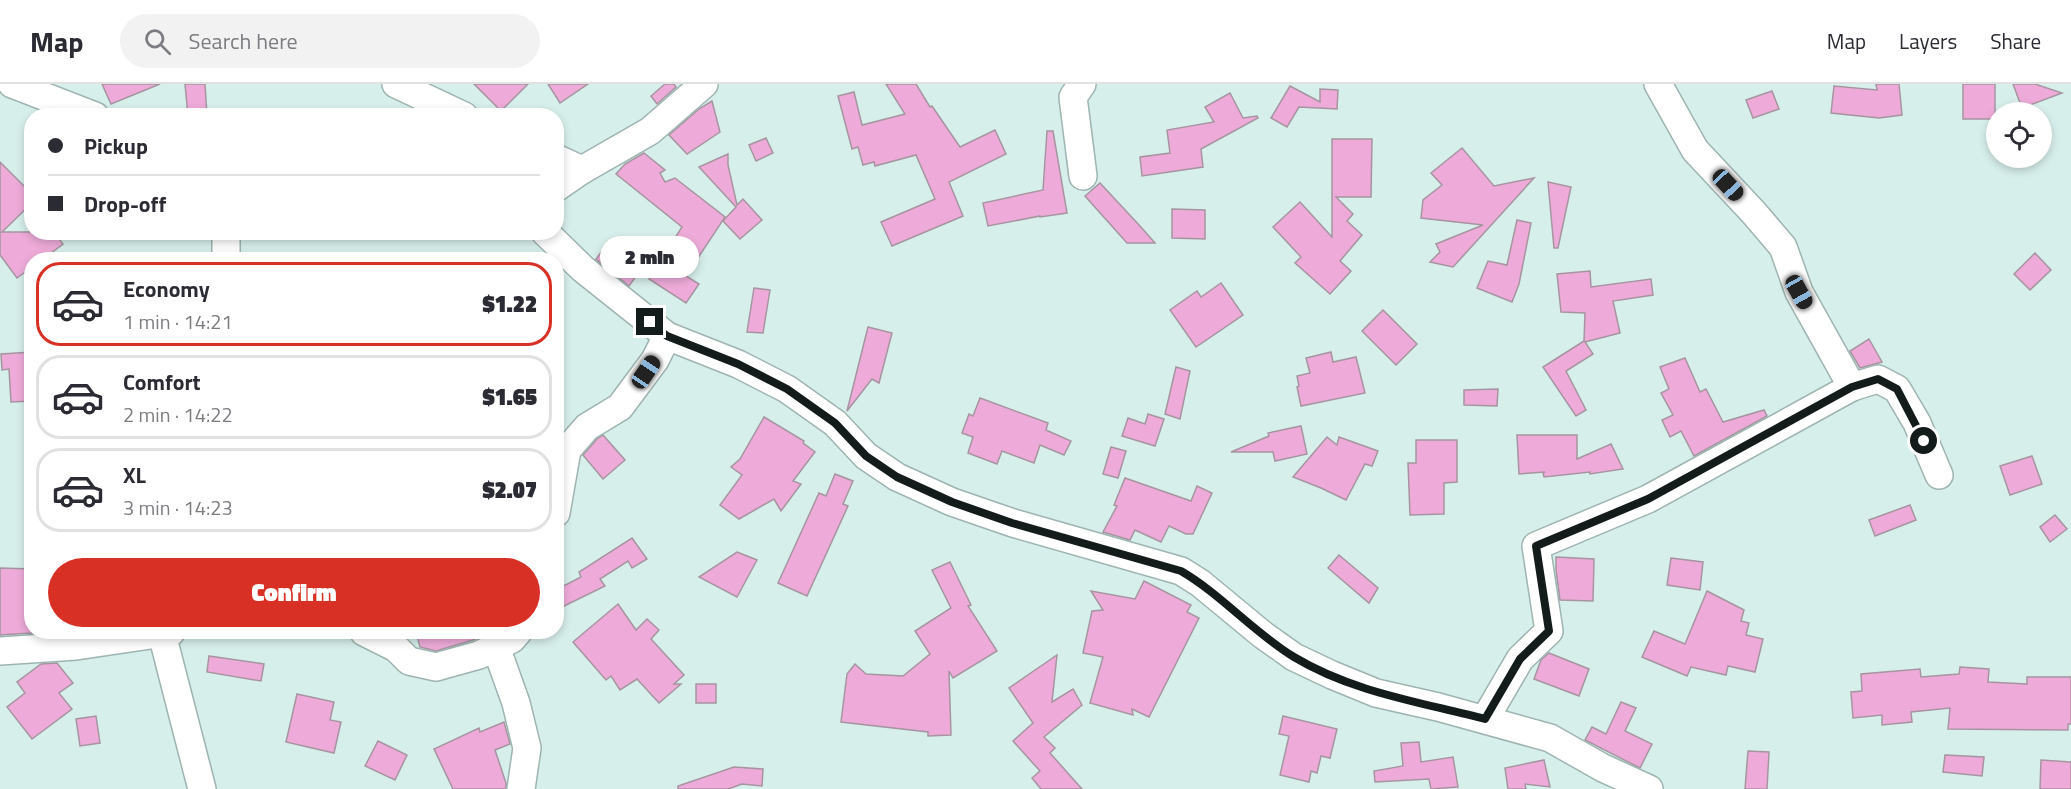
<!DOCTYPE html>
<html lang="en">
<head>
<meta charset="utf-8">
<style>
  body { margin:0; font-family:"Titillium Web",sans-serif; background:#f2f2f3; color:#2b2b33; height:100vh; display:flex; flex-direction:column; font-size:22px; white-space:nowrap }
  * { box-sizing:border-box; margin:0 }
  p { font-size:20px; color:#7c7c81 }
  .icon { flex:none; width:33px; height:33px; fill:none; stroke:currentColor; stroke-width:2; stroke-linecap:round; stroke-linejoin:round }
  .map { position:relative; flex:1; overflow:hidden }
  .details { position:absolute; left:24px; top:168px; width:540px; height:387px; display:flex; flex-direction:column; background:#fff; border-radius:24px; box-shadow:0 3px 9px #0003 }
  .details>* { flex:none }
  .banner { position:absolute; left:24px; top:24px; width:540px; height:132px; border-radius:24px; box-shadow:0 3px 9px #0003; display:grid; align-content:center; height:132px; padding:0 24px; background:#fff }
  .controls { position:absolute; left:1986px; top:18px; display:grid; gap:12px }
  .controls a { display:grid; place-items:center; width:66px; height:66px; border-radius:50%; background:#fff; box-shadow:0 3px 9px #0003; font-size:30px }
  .end { position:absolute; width:27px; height:27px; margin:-14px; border:8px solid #131c1b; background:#fff; box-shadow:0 0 0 3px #fff }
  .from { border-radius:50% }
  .bubble { position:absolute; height:42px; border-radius:21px; background:#fff; box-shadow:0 3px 9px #0003; font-size:20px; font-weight:800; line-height:42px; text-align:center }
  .car { position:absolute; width:18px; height:36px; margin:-18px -9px; border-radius:8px; box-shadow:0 0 4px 2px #0007; background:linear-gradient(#222 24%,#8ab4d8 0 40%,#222 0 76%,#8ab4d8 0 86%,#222 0) }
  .banner b { display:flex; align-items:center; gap:21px; height:57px; font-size:22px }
  .banner b+b { border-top:2px solid #e1e1e2 }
  .banner i { width:15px; height:15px; background:#2b2b33 }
  ul { padding:10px 0 0; list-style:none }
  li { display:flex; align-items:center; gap:18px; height:84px; margin:0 12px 9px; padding:0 12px; border:3px solid #e1e1e2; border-radius:24px }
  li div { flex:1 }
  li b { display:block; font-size:22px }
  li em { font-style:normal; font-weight:800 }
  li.selected { border-color:#d93025 }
  li>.icon { width:54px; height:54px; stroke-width:1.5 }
  .button { display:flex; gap:12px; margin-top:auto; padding:12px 24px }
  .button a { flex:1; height:69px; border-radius:36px; background:#d93025; color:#fff; font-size:24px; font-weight:800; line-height:69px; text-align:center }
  header { display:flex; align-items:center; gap:36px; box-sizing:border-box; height:84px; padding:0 30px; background:#fff; border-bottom:2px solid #e1e1e2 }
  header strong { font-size:28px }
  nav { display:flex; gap:33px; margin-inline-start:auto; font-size:21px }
  .search { width:420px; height:54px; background:#f2f2f3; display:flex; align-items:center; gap:15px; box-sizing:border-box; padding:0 21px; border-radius:33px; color:#7c7c81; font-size:22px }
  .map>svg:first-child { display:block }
  .building { fill:#eeabd9; stroke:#a695a0; stroke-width:1.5 }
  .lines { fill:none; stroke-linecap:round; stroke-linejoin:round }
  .minor-casing { stroke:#9db4b1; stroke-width:30 }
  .minor { stroke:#fff; stroke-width:27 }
  .route { stroke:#131c1b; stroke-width:8 }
</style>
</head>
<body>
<header>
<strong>Map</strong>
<div class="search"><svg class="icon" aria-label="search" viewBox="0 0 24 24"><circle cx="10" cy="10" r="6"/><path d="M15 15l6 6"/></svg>Search here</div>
<nav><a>Map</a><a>Layers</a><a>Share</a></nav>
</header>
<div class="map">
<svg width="2071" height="705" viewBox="0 0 2071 705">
  <rect width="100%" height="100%" fill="#d7efeb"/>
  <g class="building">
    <polygon points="102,0 160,0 111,20"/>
    <polygon points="185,0 205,0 207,32 188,32"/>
    <polygon points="474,0 528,0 501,27"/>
    <polygon points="548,0 588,0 560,19"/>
    <polygon points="665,0 674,0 676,3 657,20 651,12"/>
    <polygon points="886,0 916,0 930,23 932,22 960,63 995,46 1006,70 949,98 963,132 892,162 881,138 935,115 916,71 875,82 874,78 863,81 858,63 852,65 838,12 854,8 862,41 905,30"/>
    <polygon points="1876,0 1899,0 1902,31 1879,34 1831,29 1834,2 1877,6"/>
    <rect x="1963" y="0" width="32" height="35"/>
    <polygon points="2013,0 2035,0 2062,9 2022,24"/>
    <polygon points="1290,2 1320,18 1320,5 1338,6 1337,25 1299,23 1287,43 1271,34"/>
    <polygon points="1772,7 1779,25 1753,34 1746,16"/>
    <polygon points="1230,9 1243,34 1257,32 1258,34 1201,65 1203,83 1142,92 1140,73 1170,69 1167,46 1214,38 1205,23"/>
    <polygon points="712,17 720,48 687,70 669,51 699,25"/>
    <polygon points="1047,47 1053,47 1067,129 1040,133 1040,132 988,142 983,119 1043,106"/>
    <polygon points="766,54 773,69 756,77 749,61"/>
    <polygon points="1332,55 1372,55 1371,113 1336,113 1353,130 1347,137 1362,151 1340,177 1351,187 1330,210 1295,179 1301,173 1273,143 1300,118 1332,153"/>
    <polygon points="1462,64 1494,102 1534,94 1453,183 1430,178 1440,168 1436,160 1483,141 1421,134 1423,116 1442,101 1431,89"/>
    <polygon points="644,69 665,86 660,89 665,98 675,94 725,133 686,192 699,200 686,219 649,195 682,143 616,90 625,80"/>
    <polygon points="728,70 728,81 737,121 743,115 762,136 740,155 723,137 736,123 699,83"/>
    <polygon points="0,78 32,110 32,119 2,148 54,148 63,160 42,176 32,176 32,183 17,194 0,171"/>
    <polygon points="1548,98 1571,103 1558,164 1554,164"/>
    <polygon points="1100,99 1140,142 1155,159 1127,159 1085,112"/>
    <polygon points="1172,125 1205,126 1205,155 1172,154"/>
    <polygon points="1517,136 1531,139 1519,200 1512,218 1477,204 1488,177 1507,181"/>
    <polygon points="605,163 640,187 629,202 596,175"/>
    <polygon points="2035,169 2051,186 2030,206 2014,190"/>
    <polygon points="1590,187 1591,203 1651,195 1653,211 1613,217 1620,249 1585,258 1593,270 1566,287 1586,326 1576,332 1543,283 1584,257 1585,229 1561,228 1557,190"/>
    <polygon points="1221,199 1243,231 1196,263 1170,226 1197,207 1201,213"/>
    <polygon points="754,204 770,206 763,249 747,248"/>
    <polygon points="1383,226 1417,260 1396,281 1362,247"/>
    <polygon points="868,243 892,249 879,299 872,295 847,327"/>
    <polygon points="1869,255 1882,278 1860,284 1850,267"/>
    <polygon points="32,268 32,317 11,318 9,285 2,286 1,270"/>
    <polygon points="1331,268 1333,278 1356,273 1365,309 1301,322 1297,303 1299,302 1297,292 1310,289 1306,274"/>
    <polygon points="1685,274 1700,308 1706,305 1723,338 1764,326 1767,332 1694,372 1681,347 1670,353 1662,336 1673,331 1661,309 1669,305 1660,283"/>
    <polygon points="1176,283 1190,287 1180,335 1165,330"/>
    <polygon points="1498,305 1497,322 1464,321 1464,306"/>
    <polygon points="980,314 1048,339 1046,346 1071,357 1064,371 1040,361 1034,379 1002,367 997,380 968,369 973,353 962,349 969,330 973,332"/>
    <polygon points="1148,330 1164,335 1155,362 1122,352 1128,334 1145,340"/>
    <polygon points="764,333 804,357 803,359 815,368 793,397 801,400 781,427 774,415 739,435 720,421 742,391 731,383 740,375"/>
    <polygon points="1301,342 1307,370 1275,377 1273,368 1231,368 1269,352 1268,349"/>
    <polygon points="603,351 625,376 603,395 583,371 597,355"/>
    <polygon points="1517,351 1577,351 1577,375 1611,360 1623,385 1590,390 1590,388 1544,393 1543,389 1545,388 1519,390"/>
    <polygon points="1327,353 1337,361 1339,353 1378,367 1372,382 1365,380 1346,416 1321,404 1293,393"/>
    <polygon points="1416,356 1457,356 1457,398 1444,399 1444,430 1410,431 1408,379 1416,379"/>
    <polygon points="1111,363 1126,367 1118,394 1103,390"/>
    <polygon points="2032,372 2042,400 2010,411 2000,382"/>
    <polygon points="835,390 853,397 843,420 848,422 807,512 778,499 819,409 826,412"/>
    <polygon points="1125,394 1191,417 1197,402 1212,409 1193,450 1186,450 1169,442 1161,458 1135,446 1130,456 1103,448 1117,422 1114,421"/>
    <polygon points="1910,421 1916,436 1875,452 1869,436"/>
    <polygon points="2055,431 2067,445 2050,458 2040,443"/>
    <polygon points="632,454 647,475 632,484 628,477 600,495 605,502 556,526 556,506 581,493 579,488"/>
    <polygon points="737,468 757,476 737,513 699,493"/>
    <polygon points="1339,471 1378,504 1369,519 1328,484"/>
    <polygon points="1556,473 1594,475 1593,517 1560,516 1556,486"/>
    <polygon points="1671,474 1703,478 1700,506 1667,501"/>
    <polygon points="950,478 971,521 968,522 997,567 953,594 949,587 951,651 928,652 928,648 841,638 847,590 855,580 866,590 903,592 930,570 915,547 951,524 932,486"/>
    <polygon points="0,484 32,485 32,549 0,551"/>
    <polygon points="1144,497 1191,521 1187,528 1199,534 1149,633 1132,625 1133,631 1090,619 1103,573 1083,569 1092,527 1103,526 1091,507 1135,515"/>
    <polygon points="1707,507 1744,526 1741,537 1749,539 1746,551 1763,555 1755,588 1728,582 1726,591 1691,583 1687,592 1642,573 1654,547 1685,560"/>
    <polygon points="618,520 636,546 647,535 659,546 651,555 684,591 674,600 681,600 659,619 637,595 620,606 611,592 606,596 573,558"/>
    <polygon points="416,548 491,548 473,556 436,567 420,563"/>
    <polygon points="1549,569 1589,585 1579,612 1534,595 1541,576"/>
    <polygon points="1057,571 1052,618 1073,605 1082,621 1044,653 1055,664 1050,669 1082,705 1041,705 1032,694 1040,687 1013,657 1033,639 1009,604"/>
    <polygon points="209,572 264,580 261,597 207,588"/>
    <polygon points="57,579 73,599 59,609 72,625 32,655 7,623 25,609 17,598 41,580"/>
    <polygon points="1960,583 1989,585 1988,598 2027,600 2027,593 2071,593 2071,640 2068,640 2068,646 1948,645 1950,624 1911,628 1912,638 1882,641 1882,631 1853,634 1851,608 1862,607 1861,590 1920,585 1921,593 1959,590"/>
    <rect x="696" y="600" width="20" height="19"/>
    <polygon points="297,610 334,618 330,636 341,638 334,669 286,658"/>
    <polygon points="1621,618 1636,624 1625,647 1652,660 1640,684 1585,656 1592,643 1606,650"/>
    <polygon points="96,632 100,659 80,662 76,635"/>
    <polygon points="1283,632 1337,645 1330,674 1321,672 1317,689 1311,687 1309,698 1280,691 1289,652 1279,650"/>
    <polygon points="504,638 510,660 495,666 506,699 506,705 453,705 434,665 479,644 480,648"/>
    <polygon points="378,657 407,671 395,696 365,682"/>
    <polygon points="1419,658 1421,678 1453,673 1458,703 1431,705 1429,695 1375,698 1374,687 1403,682 1401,659"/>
    <polygon points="1748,667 1769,668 1767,705 1745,705"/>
    <polygon points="1945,671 1984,673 1982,692 1943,688"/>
    <polygon points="1544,676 1550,703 1525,700 1526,705 1508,705 1505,684"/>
    <polygon points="2041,676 2071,678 2071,705 2040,705"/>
    <polygon points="734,683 763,685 762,702 742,700 728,705 678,705 678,702"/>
  </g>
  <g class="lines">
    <defs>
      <g id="minor">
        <polyline points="12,0 95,32"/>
        <polyline points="396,0 464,32"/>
        <polyline points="1082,0 1073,13 1083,92"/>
        <polyline points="1658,0 1695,66 1754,129 1783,163 1799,208 1852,303 1878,295 1897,305 1917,339 1939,391"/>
        <polyline points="556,74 582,86"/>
        <polyline points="556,104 582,86 650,47 704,0"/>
        <polyline points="545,148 583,185 667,252 738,280 787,305 835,339 866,372 897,393 952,418 1013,439 1181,487 1200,499 1263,551 1294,573 1332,591 1376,609 1438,623 1550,654 1603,684 1649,705"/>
        <polyline points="226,176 226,148"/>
        <polyline points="556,429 567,366 587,343 620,323 655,276 667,252"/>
        <polyline points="364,548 396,564 409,577 436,583 479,571 512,555 518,548"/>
        <polyline points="162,550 202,705"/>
        <polyline points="496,563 516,619 527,664 521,705"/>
        <polyline points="0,567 76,562 171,548"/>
        <polyline points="1485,635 1520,575 1549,547 1536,462 1648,415 1852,303"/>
      </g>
    </defs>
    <use href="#minor" class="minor-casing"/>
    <use href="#minor" class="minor"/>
  </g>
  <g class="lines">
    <path class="route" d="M650 238 667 252 738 280 787 305 835 339 866 372 897 393 952 418 1012 439 1181 487C1222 511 1253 548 1294 573 1352 608 1420 618 1485 635L1520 575 1549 547 1536 462 1648 415 1852 303 1878 295 1897 305 1924 357"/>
  </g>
</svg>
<div class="controls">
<a><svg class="icon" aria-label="locate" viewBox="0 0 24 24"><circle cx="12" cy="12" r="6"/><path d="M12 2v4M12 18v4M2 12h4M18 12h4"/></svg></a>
</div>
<i class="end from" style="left:1924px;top:357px"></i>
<i class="end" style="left:650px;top:238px"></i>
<div class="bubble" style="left:600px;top:152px;width:99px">2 min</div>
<i class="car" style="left:1728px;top:101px;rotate:137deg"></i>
<i class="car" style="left:1799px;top:208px;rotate:151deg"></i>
<i class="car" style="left:646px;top:288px;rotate:34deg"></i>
<div class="banner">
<b><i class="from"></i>Pickup</b>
<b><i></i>Drop-off</b>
</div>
<section class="details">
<ul>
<li class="selected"><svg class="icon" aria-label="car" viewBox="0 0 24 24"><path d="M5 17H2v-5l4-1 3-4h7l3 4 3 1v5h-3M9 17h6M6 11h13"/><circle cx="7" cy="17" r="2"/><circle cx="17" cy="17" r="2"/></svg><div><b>Economy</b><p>1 min · 14:21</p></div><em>$1.22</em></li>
<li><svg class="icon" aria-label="car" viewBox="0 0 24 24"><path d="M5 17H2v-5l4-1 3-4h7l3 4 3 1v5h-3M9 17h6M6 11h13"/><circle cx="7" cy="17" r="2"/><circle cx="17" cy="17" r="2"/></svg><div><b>Comfort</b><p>2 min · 14:22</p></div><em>$1.65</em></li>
<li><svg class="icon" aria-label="car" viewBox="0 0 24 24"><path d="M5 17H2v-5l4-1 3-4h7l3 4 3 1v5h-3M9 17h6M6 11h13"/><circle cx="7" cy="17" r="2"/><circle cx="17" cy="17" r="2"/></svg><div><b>XL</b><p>3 min · 14:23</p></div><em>$2.07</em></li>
</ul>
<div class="button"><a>Confirm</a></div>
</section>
</div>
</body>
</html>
